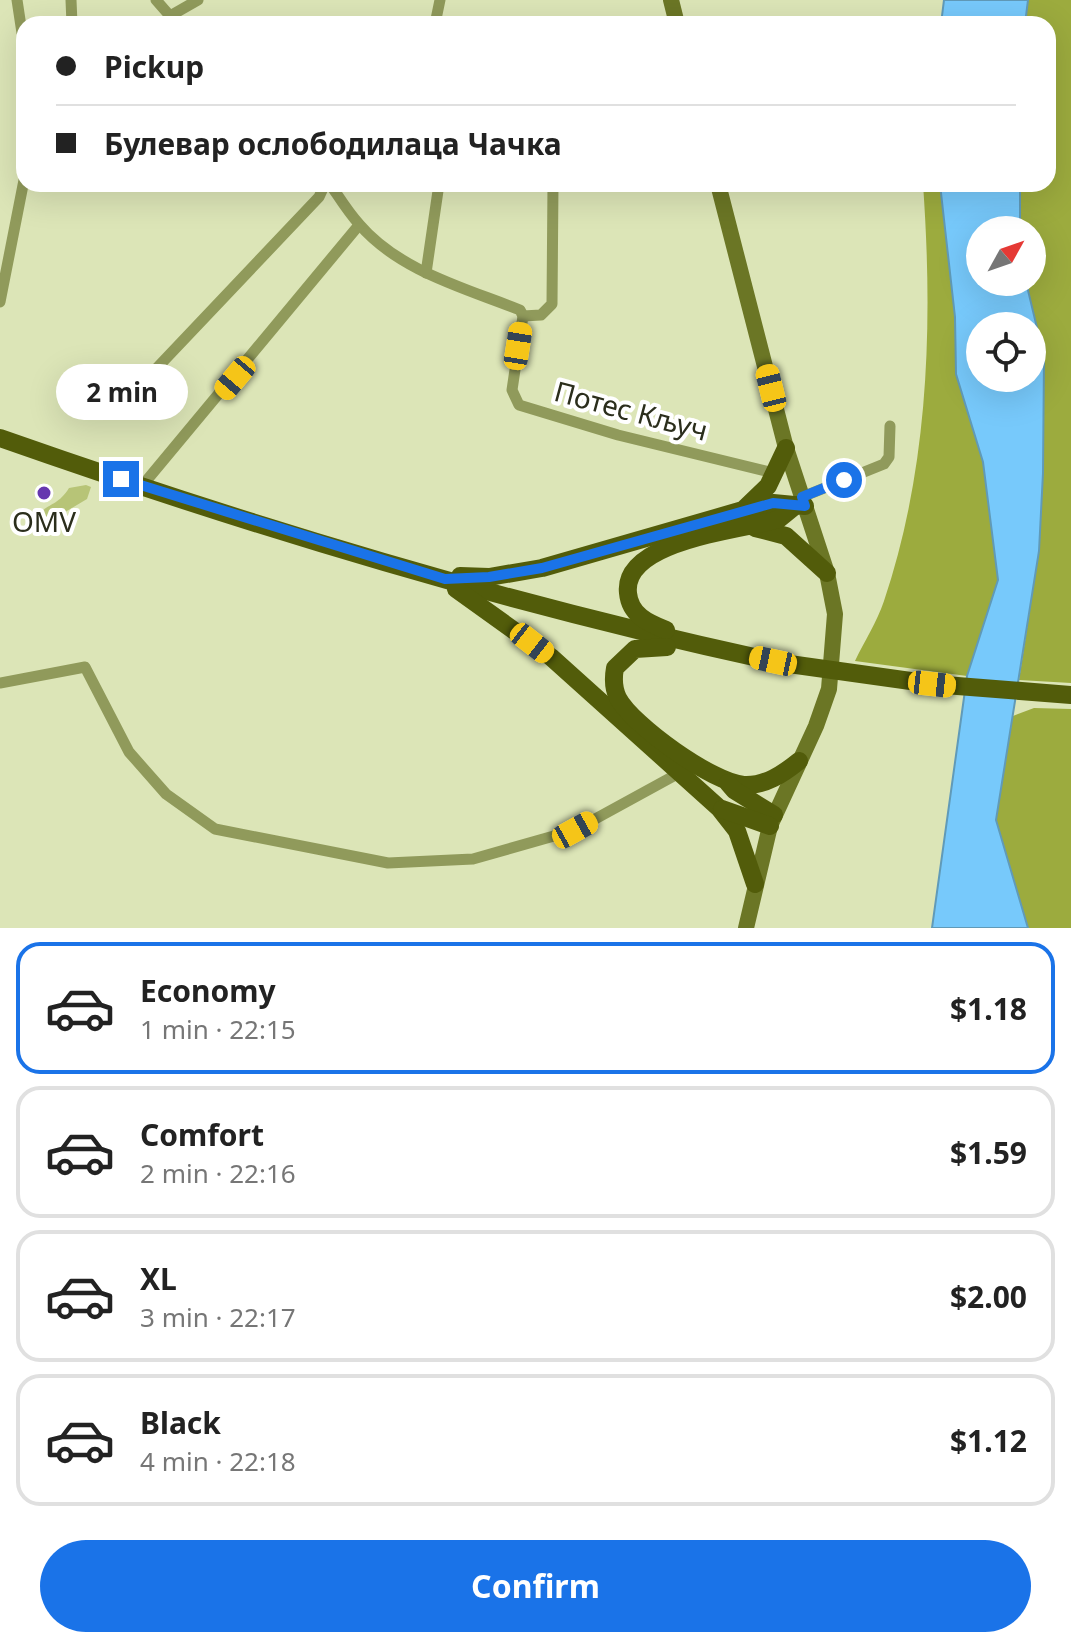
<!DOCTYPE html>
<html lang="en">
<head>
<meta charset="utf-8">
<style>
  body { margin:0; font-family:"Noto Sans",sans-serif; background:#f2f2f2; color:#222; height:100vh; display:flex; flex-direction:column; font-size:30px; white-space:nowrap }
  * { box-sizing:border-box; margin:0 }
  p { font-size:26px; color:#767676 }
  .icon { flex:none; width:44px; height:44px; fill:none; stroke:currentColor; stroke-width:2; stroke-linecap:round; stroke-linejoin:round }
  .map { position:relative; height:928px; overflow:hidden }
  .panel { display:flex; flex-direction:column; background:#fff; flex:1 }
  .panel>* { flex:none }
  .top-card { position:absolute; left:16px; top:16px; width:1040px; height:176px; border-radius:24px; box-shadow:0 8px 32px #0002; display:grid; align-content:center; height:176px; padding:0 40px; background:#fff }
  .needle { width:52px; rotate:50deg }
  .controls { position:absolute; left:966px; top:216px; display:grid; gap:16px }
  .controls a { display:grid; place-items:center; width:80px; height:80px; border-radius:50%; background:#fff; box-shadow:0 8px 32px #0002; font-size:40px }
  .end { position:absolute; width:36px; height:36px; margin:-18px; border:10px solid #1a73e8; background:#fff; box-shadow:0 0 0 4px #fff }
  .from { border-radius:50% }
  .bubble { position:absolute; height:56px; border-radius:28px; background:#fff; box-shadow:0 8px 32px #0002; font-size:26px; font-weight:700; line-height:56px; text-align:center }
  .car { position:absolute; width:24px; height:48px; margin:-24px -12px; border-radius:10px; box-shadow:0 0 6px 2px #0007; background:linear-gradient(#f5c518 24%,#345 0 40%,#f5c518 0 76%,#345 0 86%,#f5c518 0) }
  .top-card b { display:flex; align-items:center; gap:28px; height:76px; font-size:30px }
  .top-card b+b { border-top:2px solid #e0e0e0 }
  .top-card i { width:20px; height:20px; background:#222 }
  ul { padding:14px 0 0; list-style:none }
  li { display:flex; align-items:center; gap:24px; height:132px; margin:0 16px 12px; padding:0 24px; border:4px solid #e0e0e0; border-radius:24px }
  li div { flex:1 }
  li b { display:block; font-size:30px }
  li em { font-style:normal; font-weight:700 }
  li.on { border-color:#1a73e8 }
  li>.icon { width:72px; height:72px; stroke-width:1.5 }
  .primary-button { display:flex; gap:16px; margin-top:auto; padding:16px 40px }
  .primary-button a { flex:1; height:92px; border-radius:48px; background:#1a73e8; color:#fff; font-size:32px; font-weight:700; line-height:92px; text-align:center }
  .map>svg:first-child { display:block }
  .green { fill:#b7c477 }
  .forest { fill:#9cab3e }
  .water { fill:#77c9fb; stroke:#609ab8; stroke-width:2; fill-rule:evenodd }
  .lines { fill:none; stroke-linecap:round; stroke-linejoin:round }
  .street { stroke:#909a5b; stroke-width:11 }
  .secondary { stroke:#6b7625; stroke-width:16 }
  .primary { stroke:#525c0a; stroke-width:18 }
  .primary-bridge { stroke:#525c0a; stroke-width:18 }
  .route { stroke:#1a73e8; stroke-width:10 }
  .poi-dot { fill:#6637af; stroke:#fff; stroke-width:3 }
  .labels { text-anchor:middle; stroke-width:8; stroke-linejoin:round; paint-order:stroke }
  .street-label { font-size:28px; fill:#2b2e1c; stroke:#fff }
  .poi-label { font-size:28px; fill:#2b2e1c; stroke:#fff }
</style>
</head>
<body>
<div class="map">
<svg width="1071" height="928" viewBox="0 0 1071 928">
  <rect width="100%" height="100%" fill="#dce5b7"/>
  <path class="green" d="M86 485 91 487 87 499 30 533C41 499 54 512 69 488Z"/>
  <g class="forest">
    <polygon points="1028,0 1071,0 1071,683 1019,680 1039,551 1043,473 1044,357 1026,282 1032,282 1032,230 1020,230 1020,184 1048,184 1048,24 1025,24"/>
    <path d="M923 184H940L955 317 956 374 983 462 998 580 967 676 855 661C864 642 877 622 884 601 929 467 933 324 923 184Z"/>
    <polygon points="1034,708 1071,709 1071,928 1028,928 996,820 1013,716"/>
  </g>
  <g class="water">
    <polygon points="944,0 1028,0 1025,24 941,24"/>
    <path d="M940 184H1020V230H980V282H1026L1044 357 1043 473 1039 551 996 820 1028 928H932L967 676 998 580 983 462 956 374 955 317ZM980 326H1032V378H980Z"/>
  </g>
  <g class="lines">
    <g class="street">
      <polyline points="17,0 22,33"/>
      <polyline points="71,0 72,24"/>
      <polyline points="156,0 177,24"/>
      <polyline points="170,16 198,0"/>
      <polyline points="435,24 440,0"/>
      <path d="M330 184C339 197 348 212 359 224 399 271 465 288 520 310L523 316 512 390 519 405 618 435 774 473"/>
      <polyline points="426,273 439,184"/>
      <polyline points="0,302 24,180"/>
      <polyline points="523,316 541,315 552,304 553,184"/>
      <polyline points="118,409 319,197 325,184"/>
      <polyline points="142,486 359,225"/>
      <polyline points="802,497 884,464 889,457 890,426"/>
      <polyline points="0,683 85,667 129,752 166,794 215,829 388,863 473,859 575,830 681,772"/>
    </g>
    <g class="secondary">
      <polyline points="671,0 677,24"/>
      <polyline points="718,184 786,448 827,573 835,614 829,689 816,726 770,826 746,928"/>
    </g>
    <g class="primary">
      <path d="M0 438C256 528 516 607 782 663"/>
      <polyline points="750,509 773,503 805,506"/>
      <polyline points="755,528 786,536 827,573"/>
      <polyline points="460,576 489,577 542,568 743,510 768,486 786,448"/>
      <polyline points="456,589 551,657 719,808 737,831 755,884"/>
      <path d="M666 630C648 623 630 615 628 593 622 540 743 530 779 519L795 506"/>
      <path d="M667 647 635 649 615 668C613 679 613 688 618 698 632 725 713 783 744 785 765 786 783 774 799 761"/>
      <polyline points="728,783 734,790 774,815"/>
      <polyline points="722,809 770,826"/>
    </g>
    <polyline class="primary-bridge" points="782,663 932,684 1071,695"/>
  </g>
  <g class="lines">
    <polyline class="route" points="121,479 445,579 489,577 542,568 773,503 805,506 802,497 844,480"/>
  </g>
  <circle class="poi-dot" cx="44" cy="493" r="8"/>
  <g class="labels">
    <g class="street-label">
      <text transform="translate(631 411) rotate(15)" y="10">Потес Кључ</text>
    </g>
    <g class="poi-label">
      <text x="44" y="532">OMV</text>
    </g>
  </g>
</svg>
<div class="controls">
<a><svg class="needle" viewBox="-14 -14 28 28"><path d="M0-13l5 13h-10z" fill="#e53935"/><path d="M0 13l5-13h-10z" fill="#767676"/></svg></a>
<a><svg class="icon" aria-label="locate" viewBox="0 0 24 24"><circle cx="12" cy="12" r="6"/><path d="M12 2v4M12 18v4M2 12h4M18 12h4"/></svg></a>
</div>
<i class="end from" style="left:844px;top:480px"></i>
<i class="end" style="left:121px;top:479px"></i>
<div class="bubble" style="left:56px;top:364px;width:132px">2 min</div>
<i class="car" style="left:518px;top:346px;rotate:9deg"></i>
<i class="car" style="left:235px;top:378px;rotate:220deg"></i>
<i class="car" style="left:771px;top:388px;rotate:346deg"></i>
<i class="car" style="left:532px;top:643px;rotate:128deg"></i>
<i class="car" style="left:773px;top:661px;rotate:282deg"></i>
<i class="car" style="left:932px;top:684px;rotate:96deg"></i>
<i class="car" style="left:575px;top:830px;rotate:61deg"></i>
<div class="top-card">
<b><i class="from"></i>Pickup</b>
<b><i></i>Булевар ослободилаца Чачка</b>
</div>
</div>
<section class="panel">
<ul>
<li class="on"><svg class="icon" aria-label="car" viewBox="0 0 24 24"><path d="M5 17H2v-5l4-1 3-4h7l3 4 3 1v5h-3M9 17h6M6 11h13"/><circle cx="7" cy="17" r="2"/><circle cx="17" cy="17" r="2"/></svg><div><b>Economy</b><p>1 min · 22:15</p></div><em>$1.18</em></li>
<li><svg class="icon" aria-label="car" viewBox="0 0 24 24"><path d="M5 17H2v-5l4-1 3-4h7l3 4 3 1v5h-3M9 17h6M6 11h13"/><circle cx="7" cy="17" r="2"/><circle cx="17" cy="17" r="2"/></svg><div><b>Comfort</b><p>2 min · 22:16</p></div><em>$1.59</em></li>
<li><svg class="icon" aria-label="car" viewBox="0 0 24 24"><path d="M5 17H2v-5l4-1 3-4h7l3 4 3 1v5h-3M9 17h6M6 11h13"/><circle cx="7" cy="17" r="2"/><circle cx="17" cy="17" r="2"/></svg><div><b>XL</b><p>3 min · 22:17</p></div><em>$2.00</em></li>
<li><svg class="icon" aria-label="car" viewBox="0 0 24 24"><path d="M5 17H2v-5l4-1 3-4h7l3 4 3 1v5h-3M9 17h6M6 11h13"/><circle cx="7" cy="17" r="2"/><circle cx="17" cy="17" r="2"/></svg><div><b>Black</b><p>4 min · 22:18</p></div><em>$1.12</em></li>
</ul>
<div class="primary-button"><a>Confirm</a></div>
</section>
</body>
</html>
